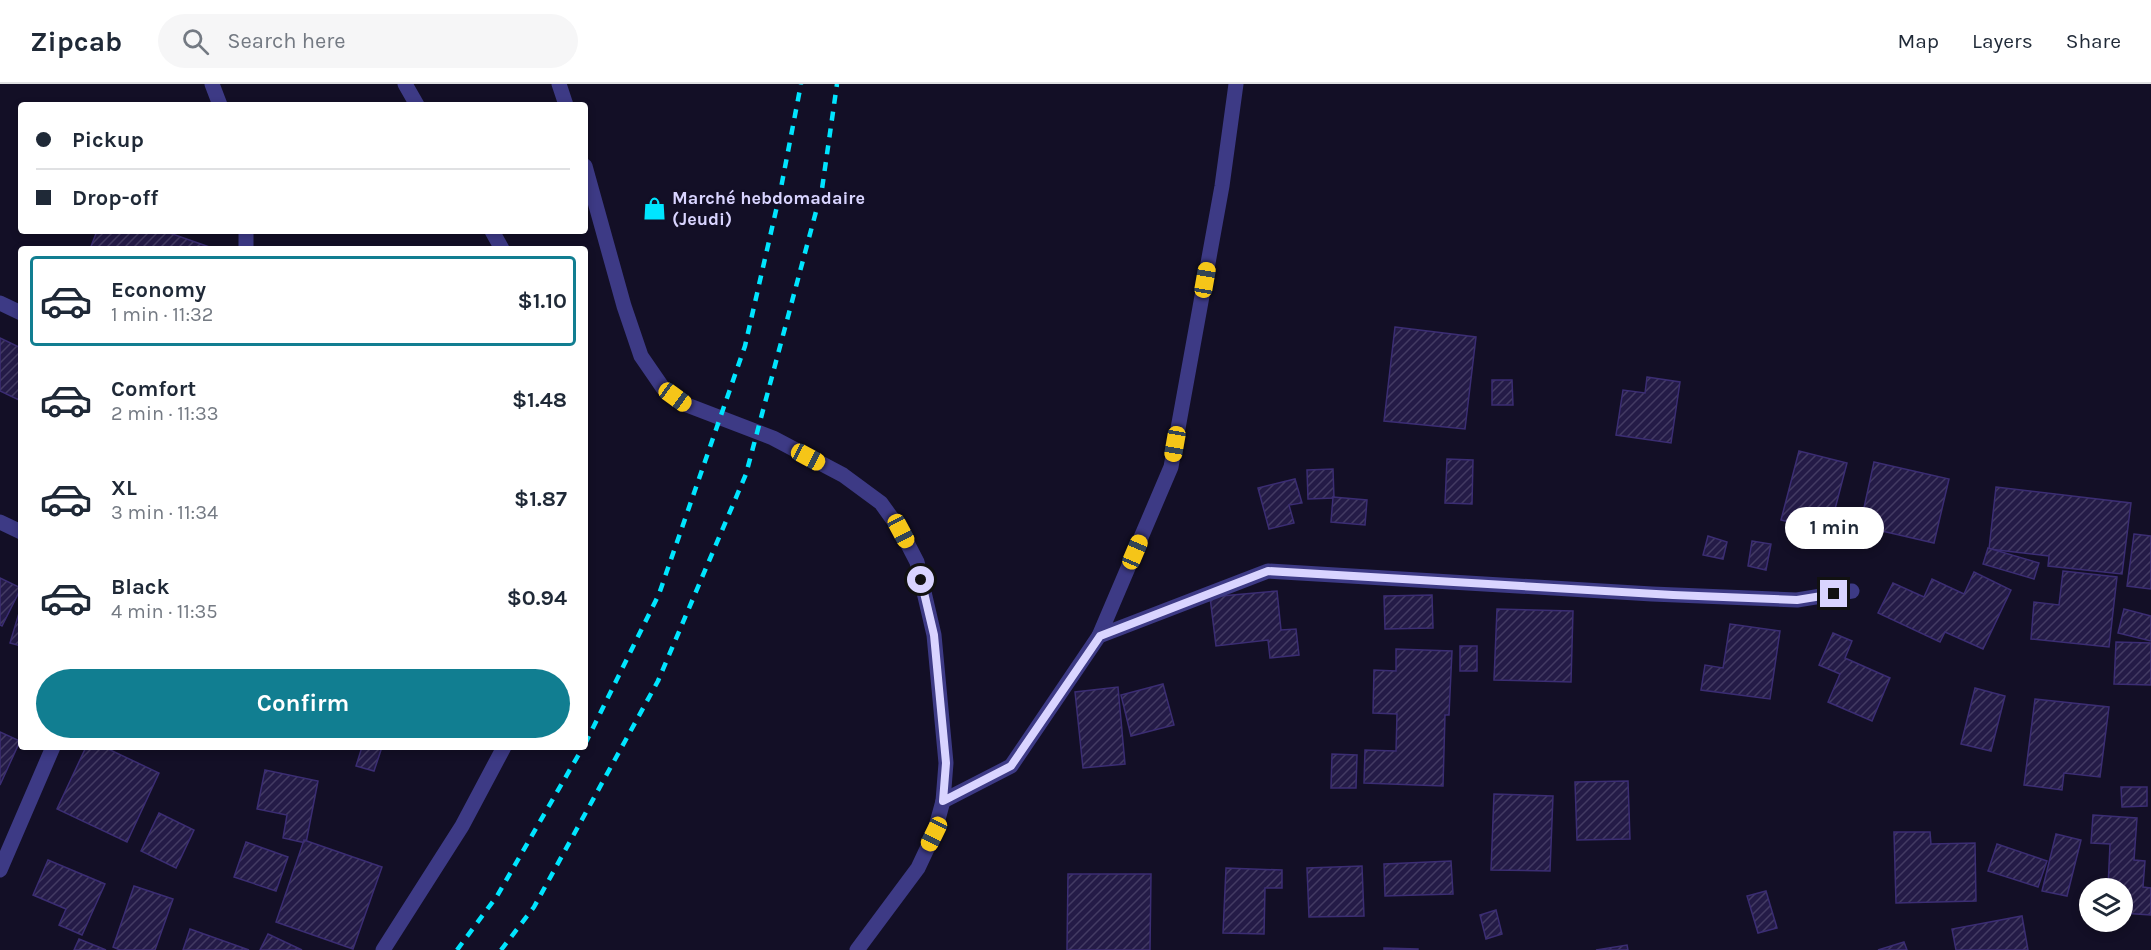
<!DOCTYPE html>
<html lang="en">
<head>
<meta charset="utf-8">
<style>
  body { margin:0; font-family:Karla,sans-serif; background:#f6f6f7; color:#1f2937; height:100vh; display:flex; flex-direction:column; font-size:22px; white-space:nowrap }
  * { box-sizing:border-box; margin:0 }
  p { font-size:20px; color:#747a83 }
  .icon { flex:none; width:33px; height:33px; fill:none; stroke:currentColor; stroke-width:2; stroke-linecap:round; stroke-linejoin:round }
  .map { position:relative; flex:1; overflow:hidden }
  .details { position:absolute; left:18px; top:162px; width:570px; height:504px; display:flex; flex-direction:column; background:#fff; border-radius:6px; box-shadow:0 3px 9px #0003 }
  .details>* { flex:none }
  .hud { position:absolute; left:18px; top:18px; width:570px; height:132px; border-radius:6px; box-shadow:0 3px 9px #0003; display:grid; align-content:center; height:132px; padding:0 18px; background:#fff }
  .tools { position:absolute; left:2079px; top:794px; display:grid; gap:12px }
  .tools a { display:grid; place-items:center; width:54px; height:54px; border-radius:50%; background:#fff; box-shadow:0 3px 9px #0003; font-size:30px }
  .end { position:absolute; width:27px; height:27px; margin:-14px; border:8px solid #d9d4ff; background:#111; box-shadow:0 0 0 3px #111 }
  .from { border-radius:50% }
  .bubble { position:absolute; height:42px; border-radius:21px; background:#fff; box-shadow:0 3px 9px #0003; font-size:20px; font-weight:700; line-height:42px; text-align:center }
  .car { position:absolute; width:18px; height:36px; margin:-18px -9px; border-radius:8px; box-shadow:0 0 4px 2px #0007; background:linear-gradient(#f5c518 24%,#345 0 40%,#f5c518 0 76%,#345 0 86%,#f5c518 0) }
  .hud b { display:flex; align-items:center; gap:21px; height:57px; font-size:22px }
  .hud b+b { border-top:2px solid #e0e1e3 }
  .hud i { width:15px; height:15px; background:#1f2937 }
  ul { padding:10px 0 0; list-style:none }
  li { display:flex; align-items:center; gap:18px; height:90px; margin:0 12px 9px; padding:0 6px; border:3px solid transparent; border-radius:6px }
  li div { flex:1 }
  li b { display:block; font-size:22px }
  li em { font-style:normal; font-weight:700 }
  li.active { border-color:#117e91 }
  li>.icon { width:54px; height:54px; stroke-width:1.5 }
  .button { display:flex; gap:12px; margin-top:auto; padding:12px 18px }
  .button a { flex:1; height:69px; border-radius:36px; background:#117e91; color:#fff; font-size:24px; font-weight:700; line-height:69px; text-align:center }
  header { display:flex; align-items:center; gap:36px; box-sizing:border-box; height:84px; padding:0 30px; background:#fff; border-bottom:2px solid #e0e1e3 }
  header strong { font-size:28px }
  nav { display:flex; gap:33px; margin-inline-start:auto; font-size:21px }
  .search { width:420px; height:54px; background:#f6f6f7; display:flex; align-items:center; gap:15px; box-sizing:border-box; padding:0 21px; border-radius:33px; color:#747a83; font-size:22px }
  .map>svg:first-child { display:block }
  .building { fill:url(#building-hatch); stroke:#3b2d73; stroke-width:1.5 }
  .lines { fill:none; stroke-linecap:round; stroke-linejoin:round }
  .minor { stroke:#3d3a85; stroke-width:15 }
  .rail { stroke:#00e5ff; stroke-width:4.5; stroke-dasharray:9 8; stroke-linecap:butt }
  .route { stroke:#d9d4ff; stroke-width:8 }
  .labels { text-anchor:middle; stroke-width:4.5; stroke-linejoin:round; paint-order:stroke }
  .poi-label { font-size:18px; font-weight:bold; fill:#d9d4ff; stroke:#130f26; text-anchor:start }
</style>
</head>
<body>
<header>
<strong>Zipcab</strong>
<div class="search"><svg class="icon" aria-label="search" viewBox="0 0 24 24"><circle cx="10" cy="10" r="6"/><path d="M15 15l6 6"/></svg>Search here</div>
<nav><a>Map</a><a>Layers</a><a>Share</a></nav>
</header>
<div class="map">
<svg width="2151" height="866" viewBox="0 0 2151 866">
  <defs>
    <pattern id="building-hatch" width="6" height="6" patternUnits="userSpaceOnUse" patternTransform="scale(1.5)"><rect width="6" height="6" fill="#241b47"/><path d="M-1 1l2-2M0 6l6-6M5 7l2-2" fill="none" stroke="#433b63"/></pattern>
  </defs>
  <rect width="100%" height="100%" fill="#130f26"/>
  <g class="building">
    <polygon points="97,147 164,147 215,165 90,165"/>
    <polygon points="1395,243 1476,253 1465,345 1384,337"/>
    <polygon points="0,254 21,264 21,312 19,316 0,307"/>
    <polygon points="1647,293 1680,298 1671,359 1616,351 1623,306 1645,309"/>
    <polygon points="1492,296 1512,296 1513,321 1492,321"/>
    <polygon points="1799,367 1847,379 1829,448 1781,436"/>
    <polygon points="1447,375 1473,376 1472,420 1445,419"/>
    <polygon points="1874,378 1949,395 1934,459 1860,442"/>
    <polygon points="1333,385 1334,414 1308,415 1307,386"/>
    <polygon points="1295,395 1302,419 1289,421 1294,439 1269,445 1258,404"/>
    <polygon points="1996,403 2131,419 2122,490 2048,482 2049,472 1989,465"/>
    <polygon points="1333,413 1367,416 1365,441 1331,438"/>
    <polygon points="2134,450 2151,452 2151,505 2127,502"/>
    <polygon points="1708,452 1727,458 1723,475 1703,471"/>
    <polygon points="1752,457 1771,460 1766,486 1748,482"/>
    <polygon points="1988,464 2039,479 2034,495 1983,480"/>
    <polygon points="2063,487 2117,493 2109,563 2031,555 2034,518 2059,521"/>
    <polygon points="1974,488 2011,506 1983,565 1945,548 1940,558 1878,529 1893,499 1924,513 1932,495 1964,510"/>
    <polygon points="0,494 21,504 2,542 0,541"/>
    <polygon points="1277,507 1281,546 1296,545 1299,571 1270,574 1268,556 1216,562 1210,513"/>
    <polygon points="1432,511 1433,544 1385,545 1384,512"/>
    <polygon points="1497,525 1573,527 1571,598 1494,596"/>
    <polygon points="2124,525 2151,532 2151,557 2118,549"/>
    <polygon points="19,529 21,530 21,562 10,559"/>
    <polygon points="1730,540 1780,547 1770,615 1701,606 1705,581 1723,584"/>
    <polygon points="1833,549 1852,557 1845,574 1890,594 1872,637 1828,618 1840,590 1819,581"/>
    <polygon points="2116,558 2151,559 2151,601 2114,600"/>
    <rect x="1460" y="562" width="17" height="25"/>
    <polygon points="1396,565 1452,567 1449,631 1445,631 1443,702 1364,699 1365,666 1396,667 1397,630 1373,629 1374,586 1396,587"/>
    <polygon points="1163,600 1174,641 1131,652 1121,611"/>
    <polygon points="1118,603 1125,680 1083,684 1075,608"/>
    <polygon points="1975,604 2005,612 1991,667 1961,660"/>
    <polygon points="2035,615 2109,623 2100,693 2064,689 2062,706 2024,701"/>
    <polygon points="0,648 20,657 0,701"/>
    <polygon points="86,663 104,663 159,689 127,758 57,725"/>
    <polygon points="362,663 382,663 374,687 356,682"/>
    <polygon points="1332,670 1357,671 1356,704 1331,704"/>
    <polygon points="265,686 318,697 306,759 283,754 287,731 257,725"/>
    <polygon points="1628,697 1630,755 1577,756 1575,698"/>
    <polygon points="2121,703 2147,703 2147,722 2122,723"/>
    <polygon points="1494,710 1553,712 1550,787 1491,786"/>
    <polygon points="159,729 194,746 176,784 141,767"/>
    <polygon points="2093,731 2137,734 2134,776 2145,777 2143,803 2151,804 2151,831 2122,829 2122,804 2108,804 2110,760 2091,759"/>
    <polygon points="1894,748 1930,748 1931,760 1975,759 1976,817 1896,819"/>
    <polygon points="2056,750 2081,756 2067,812 2042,807"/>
    <polygon points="304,756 382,783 353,865 276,838"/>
    <polygon points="246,758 288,773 276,807 234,793"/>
    <polygon points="1997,760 2047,777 2038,803 1988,787"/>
    <polygon points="48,776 105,800 82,851 59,841 66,825 33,811"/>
    <polygon points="1451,777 1453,810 1385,812 1384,780"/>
    <polygon points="1362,782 1364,832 1309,833 1307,784"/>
    <polygon points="1226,784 1282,786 1282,804 1265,804 1264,850 1223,849"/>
    <polygon points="1068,790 1151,790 1150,866 1067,866"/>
    <polygon points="134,802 173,815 155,866 120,866 113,863"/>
    <polygon points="1766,807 1777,844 1758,849 1747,812"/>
    <polygon points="1496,826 1502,850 1486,855 1480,831"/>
    <polygon points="2022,832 2028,866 1956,866 1952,845"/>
    <polygon points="190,845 249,866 183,866"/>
    <polygon points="268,850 302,866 260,866"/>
    <polygon points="79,855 106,866 74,866"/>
    <polygon points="1904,858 1907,866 1878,866"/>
    <polygon points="1627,861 1628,866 1596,866"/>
    <polygon points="1384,864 1418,865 1418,866 1384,866"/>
  </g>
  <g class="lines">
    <g class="minor">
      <polyline points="212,0 220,21"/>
      <polyline points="405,0 417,21"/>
      <polyline points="559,0 566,21"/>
      <polyline points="585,82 624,222 641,272 663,304 687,321 773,354 843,391 881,419 901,447 917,478 934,551 946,679 943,717 934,750 918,784 857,866"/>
      <polyline points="492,147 502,165"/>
      <polyline points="246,165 246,147"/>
      <polyline points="0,219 21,229"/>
      <polyline points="0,438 21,448"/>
      <polyline points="1099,552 1171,383 1222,102 1236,0"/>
      <polyline points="943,717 1011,682 1099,552 1268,487 1652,510 1797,516 1852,507"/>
      <polyline points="0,786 53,663"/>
      <polyline points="383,866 462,742 504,663"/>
    </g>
    <g class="rail">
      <polyline points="585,660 659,510 745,262 780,109 801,0"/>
      <polyline points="457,866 497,812 583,663"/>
      <polyline points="501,866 534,823 658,597 746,390 822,105 837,0"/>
    </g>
  </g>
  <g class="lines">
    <polyline class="route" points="921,496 934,551 946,679 943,717 1011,682 1100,552 1268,487 1673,511 1797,516 1834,510"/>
  </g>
  <defs>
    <symbol id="shop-bare" viewBox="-9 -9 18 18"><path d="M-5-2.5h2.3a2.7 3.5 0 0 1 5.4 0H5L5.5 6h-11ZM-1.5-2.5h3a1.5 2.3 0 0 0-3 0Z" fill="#00e5ff" stroke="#130f26" stroke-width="2.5" paint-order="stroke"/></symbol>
  </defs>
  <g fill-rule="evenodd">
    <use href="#shop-bare" x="638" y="108" width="33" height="33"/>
  </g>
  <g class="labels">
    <g class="poi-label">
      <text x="672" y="120">Marché hebdomadaire<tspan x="672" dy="21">(Jeudi)</tspan></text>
    </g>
  </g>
</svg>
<div class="tools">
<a><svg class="icon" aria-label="layers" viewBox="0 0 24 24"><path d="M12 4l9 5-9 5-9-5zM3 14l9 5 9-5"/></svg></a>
</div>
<i class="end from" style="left:921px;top:496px"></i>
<i class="end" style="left:1834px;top:510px"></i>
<div class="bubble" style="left:1785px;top:423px;width:99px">1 min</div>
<i class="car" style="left:1205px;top:196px;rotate:10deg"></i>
<i class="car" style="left:675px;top:313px;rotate:126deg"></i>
<i class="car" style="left:1175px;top:360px;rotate:190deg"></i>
<i class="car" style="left:808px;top:373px;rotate:118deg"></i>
<i class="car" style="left:901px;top:447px;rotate:152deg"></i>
<i class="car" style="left:1135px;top:468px;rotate:23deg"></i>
<i class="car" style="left:934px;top:750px;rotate:206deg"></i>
<div class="hud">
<b><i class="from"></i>Pickup</b>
<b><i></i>Drop-off</b>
</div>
<section class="details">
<ul>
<li class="active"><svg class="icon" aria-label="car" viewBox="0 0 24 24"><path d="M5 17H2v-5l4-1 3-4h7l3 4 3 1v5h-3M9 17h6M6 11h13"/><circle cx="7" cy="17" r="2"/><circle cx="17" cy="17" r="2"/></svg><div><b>Economy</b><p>1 min · 11:32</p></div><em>$1.10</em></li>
<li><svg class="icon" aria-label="car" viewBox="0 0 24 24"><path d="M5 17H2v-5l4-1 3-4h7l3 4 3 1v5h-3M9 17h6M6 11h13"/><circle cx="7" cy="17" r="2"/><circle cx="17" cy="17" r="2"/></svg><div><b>Comfort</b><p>2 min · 11:33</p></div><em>$1.48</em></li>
<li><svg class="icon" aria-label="car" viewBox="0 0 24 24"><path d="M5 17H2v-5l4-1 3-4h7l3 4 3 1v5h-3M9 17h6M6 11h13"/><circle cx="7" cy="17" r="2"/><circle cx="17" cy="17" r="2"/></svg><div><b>XL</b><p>3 min · 11:34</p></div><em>$1.87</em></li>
<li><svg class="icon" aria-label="car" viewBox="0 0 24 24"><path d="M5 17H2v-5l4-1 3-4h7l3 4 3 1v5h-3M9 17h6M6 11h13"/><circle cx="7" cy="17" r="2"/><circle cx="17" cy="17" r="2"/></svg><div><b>Black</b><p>4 min · 11:35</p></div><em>$0.94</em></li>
</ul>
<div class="button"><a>Confirm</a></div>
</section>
</div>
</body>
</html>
